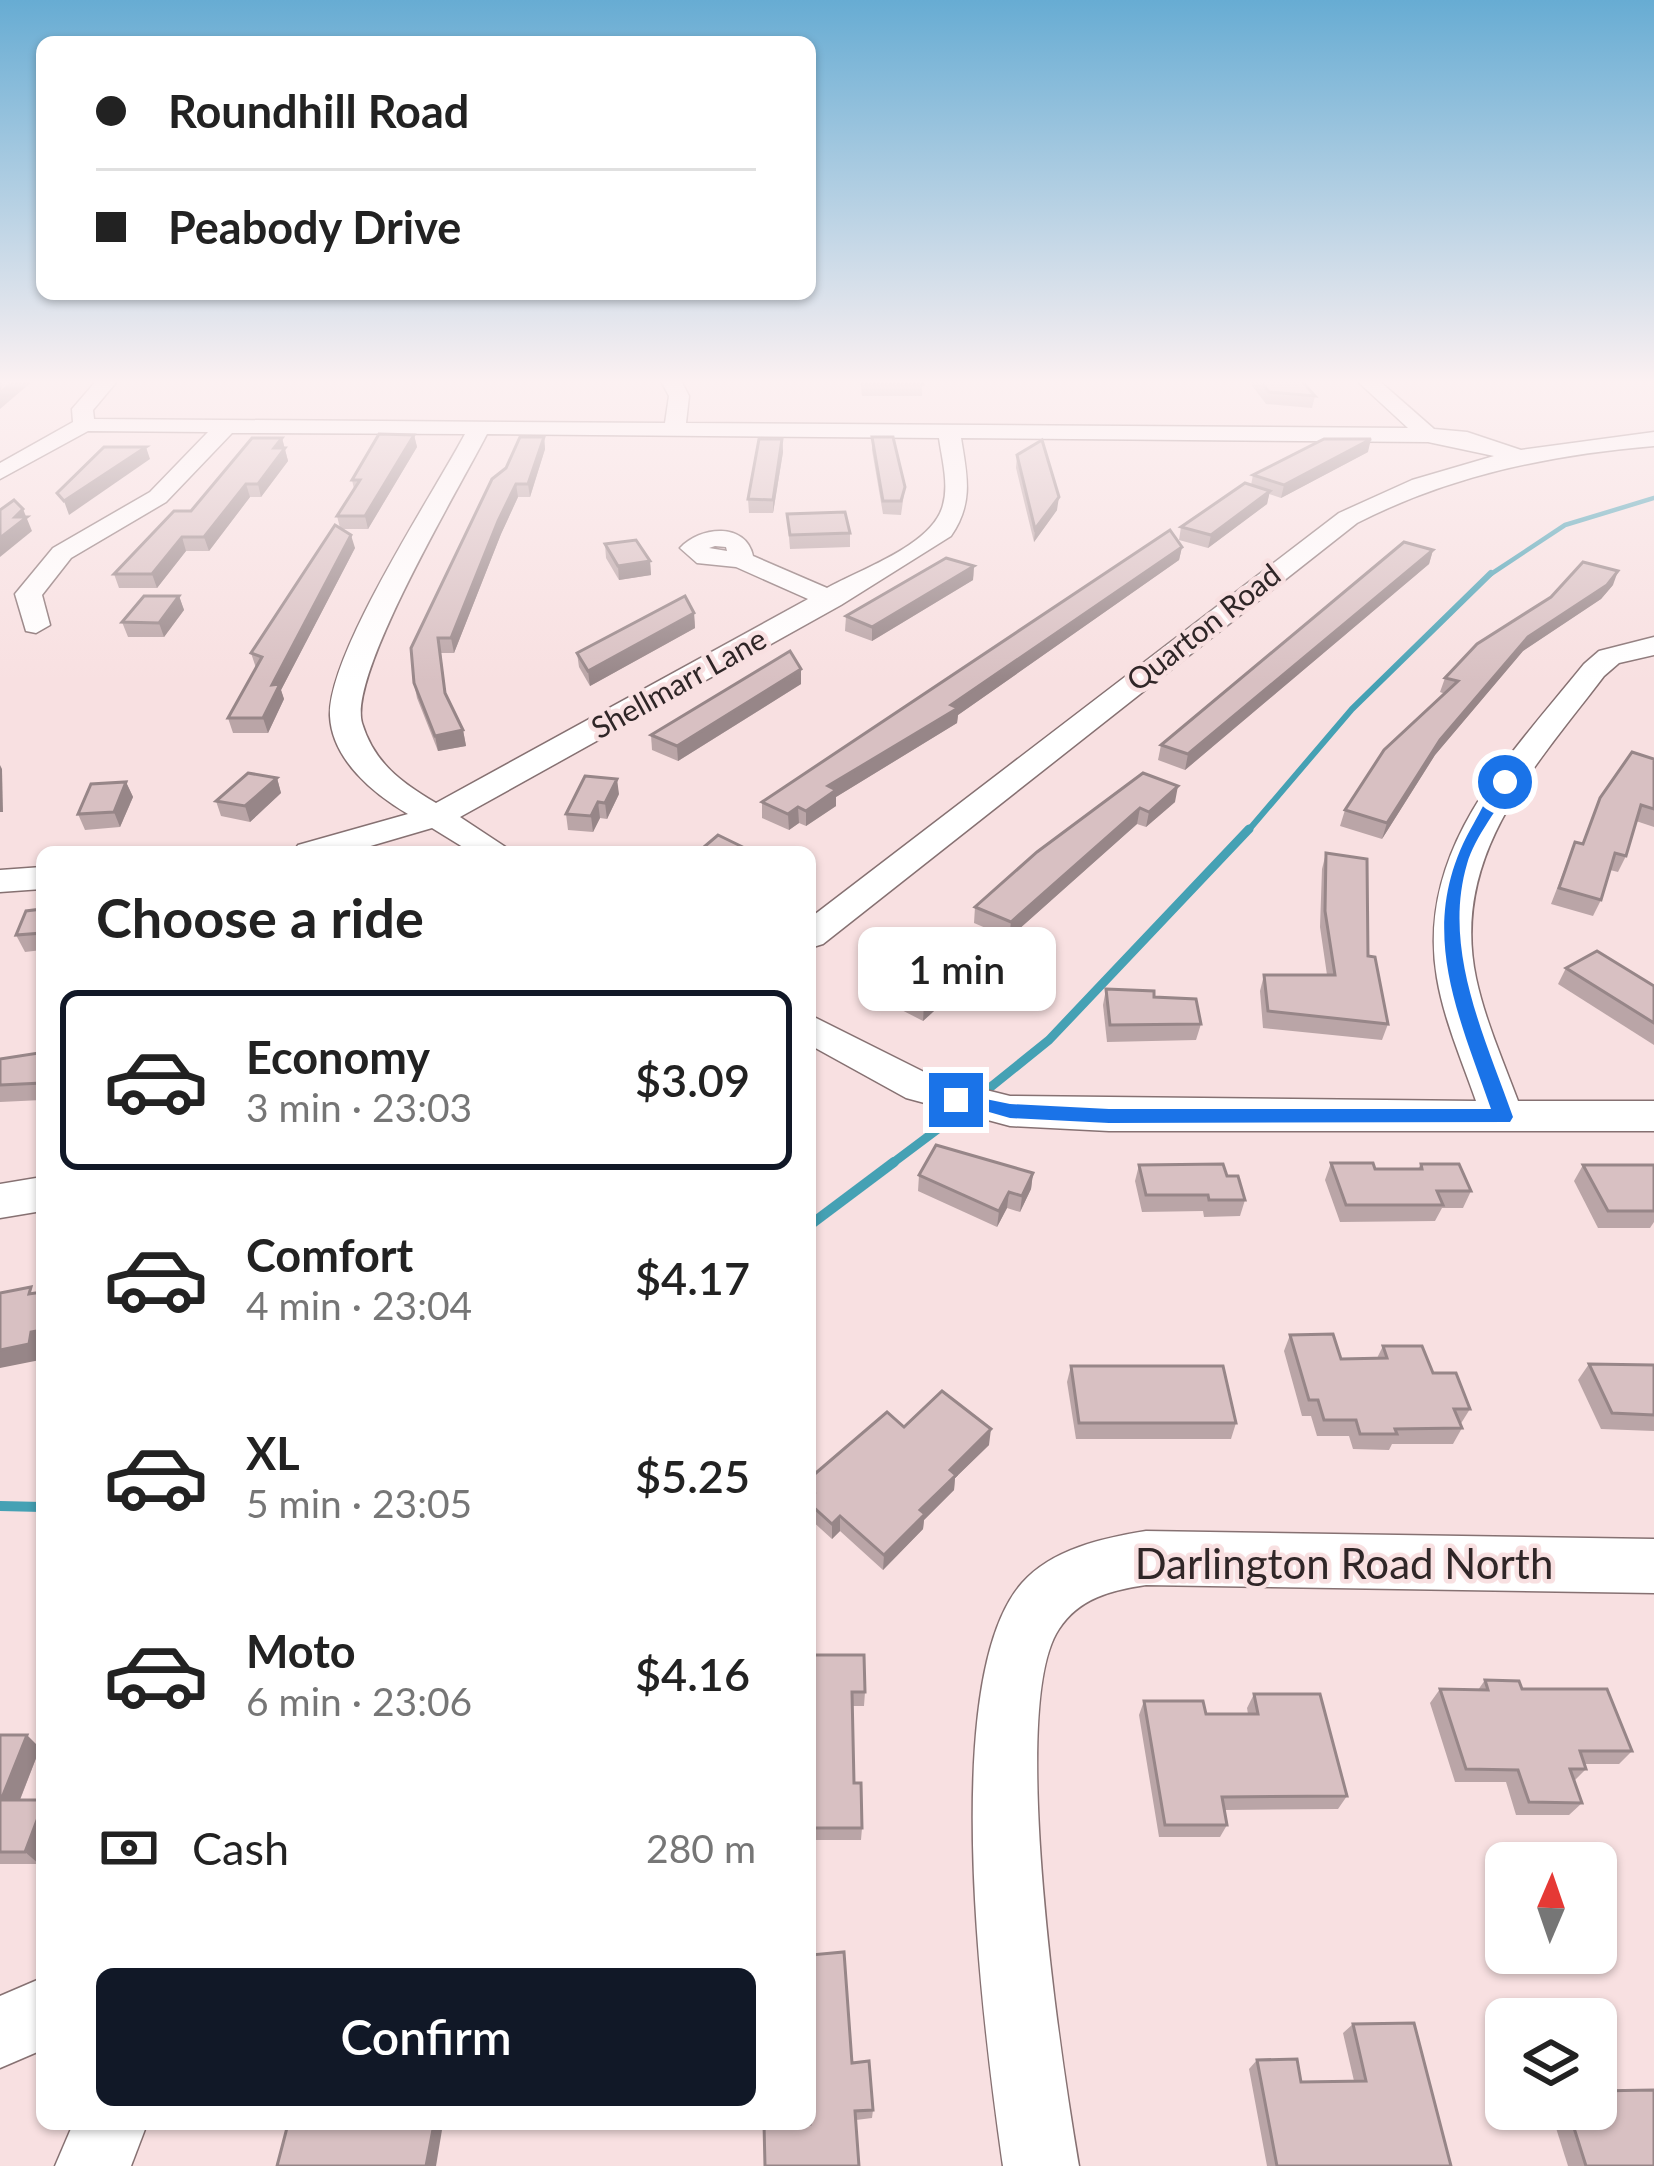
<!DOCTYPE html>
<html lang="en">
<head>
<meta charset="utf-8">
<style>
  body { margin:0; font-family:Lato,sans-serif; background:#f6f6f6; color:#222; height:100vh; display:flex; flex-direction:column; font-size:45px; white-space:nowrap }
  * { box-sizing:border-box; margin:0 }
  p { font-size:39px; color:#767676 }
  .icon { flex:none; width:66px; height:66px; fill:none; stroke:currentColor; stroke-width:2; stroke-linecap:round; stroke-linejoin:round }
  .map { position:relative; flex:1; overflow:hidden }
  .drawer { position:absolute; left:36px; top:846px; width:780px; height:1284px; display:flex; flex-direction:column; background:#fff; border-radius:18px; box-shadow:0 3px 9px #0004 }
  .drawer>* { flex:none }
  .banner { position:absolute; left:36px; top:36px; width:780px; height:264px; border-radius:18px; box-shadow:0 3px 9px #0004; display:grid; align-content:center; height:264px; padding:0 60px; background:#fff }
  .needle { width:78px; rotate:2deg }
  .buttons { position:absolute; left:1485px; top:1842px; display:grid; gap:24px }
  .buttons a { display:grid; place-items:center; width:132px; height:132px; border-radius:18px; background:#fff; box-shadow:0 3px 9px #0004; font-size:60px }
  .end { position:absolute; width:54px; height:54px; margin:-27px; border:15px solid #1a73e8; background:#fff; box-shadow:0 0 0 6px #fff }
  .from { border-radius:50% }
  .bubble { position:absolute; height:84px; border-radius:18px; background:#fff; box-shadow:0 3px 9px #0004; font-size:39px; font-weight:600; line-height:84px; text-align:center }
  .banner b { display:flex; align-items:center; gap:42px; height:114px; font-size:45px }
  .banner b+b { border-top:3px solid #e0e0e0 }
  .banner i { width:30px; height:30px; background:#222 }
  ul { padding:0; list-style:none }
  li { display:flex; align-items:center; gap:36px; height:180px; margin:0 24px 18px; padding:0 36px; border:6px solid transparent; border-radius:18px }
  li div { flex:1 }
  li b { display:block; font-size:45px }
  li em { font-style:normal; font-weight:600 }
  li.current { border-color:#111827 }
  li>.icon { width:108px; height:108px; stroke-width:1.5 }
  h2 { padding:0 60px; font-size:54px; line-height:144px }
  .pay { display:flex; align-items:center; gap:30px; height:132px; padding:0 60px; font-size:45px }
  .pay p { margin-inline-start:auto }
  .action { display:flex; gap:24px; margin-top:auto; padding:24px 60px }
  .action a { flex:1; height:138px; border-radius:18px; background:#111827; color:#fff; font-size:48px; font-weight:600; line-height:138px; text-align:center }
  .map>svg:first-child { display:block }
  .lines { fill:none; stroke-linecap:round; stroke-linejoin:round }
  .stream-far3 { stroke:#45a1b4; stroke-width:4.5 }
  .stream-far2 { stroke:#45a1b4; stroke-width:6 }
  .stream-far1 { stroke:#45a1b4; stroke-width:9 }
  .stream { stroke:#45a1b4; stroke-width:10 }
  .minor-casing { stroke:#867172; stroke-width:3 }
  .minor { fill:#fff; fill-rule:evenodd }
  .wall { fill:#baa5a7 }
  .shaded-wall { fill:#978688 }
  .building { fill:#d8c0c2; stroke:#978688; stroke-width:3 }
  .route { fill:#1a73e8 }
  .labels { text-anchor:middle; stroke-width:9; stroke-linejoin:round; paint-order:stroke }
  .far-street-label { font-size:30px; fill:#2f2627; stroke:#f8e0e1 }
  .near-street-label { font-size:42px; fill:#2f2627; stroke:#f8e0e1 }
</style>
</head>
<body>
<div class="map">
<svg width="1654" height="2166" viewBox="0 0 1654 2166">
  <rect width="100%" height="100%" fill="#f8e0e1"/>
  <g class="lines">
    <polyline class="stream-far3" points="1488,576 1565,525 1654,498"/>
    <polyline class="stream-far2" points="1247,832 1352,709 1491,573"/>
    <g class="stream-far1">
      <polyline points="987,1090 1049,1040 1249,829"/>
      <polyline points="890,1165 946,1123"/>
    </g>
    <g class="stream">
      <polyline points="810,1225 894,1162"/>
      <polyline points="0,1506 42,1507"/>
    </g>
    <defs>
      <g id="minor">
        <path d="M98 379H119L93 410 94 419 665 423 669 396 660 379H680L689 396 686 423 1408 428 1355 379H1377L1434 429 1467 432 1521 450 1654 432V446C1549 455 1451 475 1357 523L823 944 810 948V918L1339 513 1412 480 1494 456 1428 442 961 438C967 475 974 503 951 536L841 605 460 817 513 852H471L432 828 350 852H293L298 845 408 814C374 794 332 760 330 716 328 653 432 496 465 434L232 433 166 502 71 558 42 595 50 625 36 633 26 631 15 594 53 548 150 492 208 432 88 431 0 479V463L73 422 72 409ZM487 434 939 438C942 459 949 484 943 505 933 545 861 569 827 588L753 556C746 522 700 526 680 548L697 563 736 567 808 599 436 803C402 783 374 763 362 723 348 674 460 487 487 434ZM715 546 726 547 727 551 709 548Z"/>
        <path d="M1654 637V655L1619 663 1604 676C1535 767 1450 855 1476 978 1485 1020 1503 1061 1518 1101H1654V1131H1109L1010 1126 906 1098 810 1045V1015L934 1077 1010 1096 1476 1101C1462 1061 1444 1020 1437 978 1415 849 1510 756 1584 664L1599 651Z"/>
        <polygon points="42,867 42,889 0,892 0,870"/>
        <polygon points="42,1177 42,1211 0,1218 0,1184"/>
        <path d="M1146 1531 1654 1539V1593L1146 1585C1112 1590 1079 1598 1059 1629 1007 1706 1062 2066 1079 2166H1003C985 2039 936 1681 1022 1583 1052 1549 1103 1538 1146 1531Z"/>
        <polygon points="42,1978 42,2050 0,2068 0,1996"/>
        <polygon points="73,2124 147,2124 131,2166 55,2166"/>
      </g>
    </defs>
    <use href="#minor" class="minor-casing"/>
    <use href="#minor" class="minor"/>
  </g>
  <g class="wall">
    <polygon points="860,379 922,379 922,396 862,396"/>
    <polygon points="1247,379 1300,379 1315,396 1312,408 1266,404"/>
    <polygon points="414,435 417,447 368,529 342,529 355,548 281,690 284,699 268,733 233,733 228,718 256,668 251,653 340,528 337,516 354,489 352,480"/>
    <polygon points="544,437 545,449 530,497 518,497 501,534 454,653 441,653 446,697 463,730 466,746 438,751 417,698 414,683 411,648"/>
    <polygon points="872,437 905,487 901,515 883,514 872,450"/>
    <polygon points="282,438 288,461 261,497 250,497 209,551 186,551 157,588 119,588 114,574"/>
    <polygon points="782,439 783,452 773,513 749,513 748,499"/>
    <polygon points="1368,452 1281,498 1269,494 1267,504 1208,548 1179,540 1181,527 1251,485 1253,475"/>
    <polygon points="1017,455 1057,510 1034,542 1016,468"/>
    <polygon points="787,514 850,533 850,547 790,549"/>
    <polygon points="605,544 650,561 651,575 619,580 606,558"/>
    <polygon points="1182,547 1179,560 958,715 957,723 836,797 836,806 806,826 799,823 789,830 762,818 762,802"/>
    <polygon points="1433,550 1429,564 1185,770 1158,760 1161,745"/>
    <polygon points="974,566 973,580 872,641 845,631 846,616"/>
    <polygon points="1613,585 1601,599 1523,651 1435,755 1382,839 1340,826 1345,810 1445,694 1440,692 1445,678"/>
    <polygon points="179,596 184,610 164,637 128,637 122,622"/>
    <polygon points="694,613 695,628 590,686 579,667 577,653"/>
    <polygon points="801,669 801,684 678,761 652,750 651,735"/>
    <polygon points="1654,759 1654,827 1636,821 1626,856 1618,872 1610,870 1601,900 1593,916 1551,904 1575,842 1582,844 1600,798"/>
    <polygon points="1143,773 1175,802 1146,827 1137,824 1009,938 974,923 975,907"/>
    <polygon points="277,778 281,793 250,822 221,816 216,801"/>
    <polygon points="126,782 133,797 120,827 85,830 78,814"/>
    <polygon points="619,794 607,819 600,818 593,832 568,830 566,814"/>
    <polygon points="1326,853 1368,956 1388,1024 1382,1040 1263,1028 1260,991 1264,975 1327,975 1320,927 1322,869"/>
    <polygon points="42,909 42,950 25,952 16,935"/>
    <polygon points="968,964 967,981 923,1021 890,1004 890,988"/>
    <polygon points="1566,968 1654,986 1654,1045 1558,984"/>
    <polygon points="1106,989 1154,997 1201,1024 1196,1040 1107,1042 1103,1005"/>
    <polygon points="42,1047 42,1100 0,1102 0,1059 39,1053"/>
    <polygon points="1331,1163 1375,1169 1418,1169 1421,1164 1471,1191 1463,1208 1442,1208 1435,1221 1340,1222 1325,1180"/>
    <polygon points="1139,1165 1227,1176 1245,1200 1240,1216 1204,1217 1203,1211 1142,1212 1135,1181"/>
    <polygon points="1583,1165 1654,1165 1654,1222 1650,1228 1598,1228 1574,1181"/>
    <polygon points="1033,1173 1031,1189 1020,1212 1007,1208 997,1227 918,1191 919,1175"/>
    <polygon points="1290,1335 1341,1359 1377,1358 1383,1346 1433,1373 1470,1409 1460,1425 1462,1428 1453,1444 1392,1444 1389,1450 1353,1449 1349,1436 1317,1436 1311,1416 1302,1416 1284,1351"/>
    <polygon points="1589,1364 1654,1365 1654,1431 1601,1429 1578,1380"/>
    <polygon points="1071,1366 1236,1423 1231,1439 1076,1439 1067,1382"/>
    <polygon points="904,1427 989,1445 955,1478 954,1490 924,1520 923,1529 883,1570 840,1531 832,1539 810,1519 810,1478"/>
    <polygon points="810,1655 865,1692 864,1706 853,1706 854,1783 862,1828 861,1840 810,1840"/>
    <polygon points="1485,1680 1522,1689 1632,1751 1619,1764 1585,1764 1586,1769 1574,1781 1582,1803 1569,1815 1516,1815 1506,1782 1455,1782 1430,1703 1440,1689 1478,1690"/>
    <polygon points="1254,1694 1347,1796 1338,1809 1224,1810 1227,1825 1220,1837 1159,1837 1139,1715 1144,1701 1206,1714 1248,1714 1247,1708"/>
    <polygon points="0,1735 40,1748 20,1800 42,1800 42,1857 39,1864 0,1864"/>
    <polygon points="1353,2024 1451,2166 1267,2166 1249,2069 1257,2060 1301,2082 1354,2081 1343,2033"/>
    <polygon points="852,2063 873,2110 872,2118 856,2120"/>
    <polygon points="1550,2109 1596,2109 1654,2166 1568,2166"/>
  </g>
  <g class="shaded-wall">
    <polygon points="17,379 35,379 0,409 0,393"/>
    <polygon points="414,435 417,447 368,529 365,516"/>
    <polygon points="544,437 545,449 530,497 528,484"/>
    <polygon points="282,438 288,461 261,497 258,484 274,448"/>
    <polygon points="782,439 783,452 773,513 773,500"/>
    <polygon points="1371,439 1368,452 1281,498 1284,485"/>
    <polygon points="146,447 150,459 69,515 64,501"/>
    <polygon points="246,484 250,497 209,551 204,537"/>
    <polygon points="516,484 518,497 501,534 454,653 451,638 498,521"/>
    <polygon points="1270,491 1267,504 1208,548 1211,535"/>
    <polygon points="1059,497 1057,510 1034,542 1035,529"/>
    <polygon points="23,509 32,531 0,557 0,538"/>
    <polygon points="351,535 355,548 281,690 284,699 268,733 263,718 272,685"/>
    <polygon points="182,537 186,551 157,588 152,574"/>
    <polygon points="1182,547 1179,560 958,715 957,723 836,797 836,806 806,826 806,811 828,786 951,705"/>
    <polygon points="1433,550 1429,564 1185,770 1188,754"/>
    <polygon points="650,561 651,575 619,580 618,566"/>
    <polygon points="974,566 973,580 872,641 872,627"/>
    <polygon points="1618,571 1613,585 1601,599 1523,651 1435,755 1382,839 1387,823 1440,740 1528,637"/>
    <polygon points="179,596 184,610 164,637 159,623"/>
    <polygon points="694,613 695,628 590,686 588,671"/>
    <polygon points="801,669 801,684 678,761 677,746"/>
    <polygon points="463,730 466,746 438,751 435,736"/>
    <polygon points="0,765 2,769 3,812 0,812"/>
    <polygon points="277,778 281,793 250,822 245,806"/>
    <polygon points="617,779 619,794 607,819 605,803"/>
    <polygon points="126,782 133,797 120,827 114,812"/>
    <polygon points="1178,786 1175,802 1146,827 1149,812"/>
    <polygon points="598,802 600,818 593,832 591,816"/>
    <polygon points="798,807 799,823 789,830 788,814"/>
    <polygon points="1140,808 1137,824 1009,938 1011,922"/>
    <polygon points="968,964 967,981 923,1021 924,1004"/>
    <polygon points="1033,1173 1031,1189 1020,1212 1022,1196"/>
    <polygon points="1009,1192 1007,1208 997,1227 999,1211"/>
    <polygon points="42,1330 40,1360 0,1368 0,1350 31,1332"/>
    <polygon points="991,1429 989,1445 955,1478 954,1490 924,1520 923,1529 883,1570 884,1555 950,1470"/>
    <polygon points="840,1516 840,1531 832,1539 832,1524"/>
    <polygon points="27,1735 40,1748 15,1812 1,1800"/>
    <polygon points="42,1807 42,1857 39,1864 25,1852"/>
    <polygon points="434,2124 443,2124 436,2166 426,2166"/>
  </g>
  <g class="building">
    <polygon points="0,379 17,379 0,393"/>
    <polygon points="861,379 922,379 923,384 862,384"/>
    <polygon points="1259,379 1300,379 1315,396 1269,392"/>
    <polygon points="379,434 414,435 365,516 337,516 360,480 352,480"/>
    <polygon points="520,437 544,437 528,484 516,484 498,521 451,638 438,638 445,693 463,730 435,736 414,683 411,648 492,479 506,468"/>
    <polygon points="872,437 893,437 905,487 901,501 883,501"/>
    <polygon points="252,438 282,438 274,448 285,448 258,484 246,484 204,537 182,537 152,574 114,574 174,511 191,511"/>
    <polygon points="759,439 782,439 773,500 748,499"/>
    <polygon points="1324,439 1371,439 1284,485 1253,475"/>
    <polygon points="1042,440 1059,497 1035,529 1017,455"/>
    <polygon points="104,447 146,447 64,501 57,493"/>
    <polygon points="1245,483 1270,491 1211,535 1181,527"/>
    <polygon points="14,500 23,509 15,517 27,517 0,538 0,510"/>
    <polygon points="845,512 850,533 790,535 787,514"/>
    <polygon points="335,525 351,535 272,685 280,684 263,718 228,718 262,657 251,653"/>
    <polygon points="1170,530 1182,547 951,705 958,708 828,786 836,790 806,811 798,807 788,814 762,802"/>
    <polygon points="636,540 650,561 618,566 605,544"/>
    <polygon points="1404,542 1433,550 1188,754 1161,745"/>
    <polygon points="946,558 974,566 872,627 846,616"/>
    <polygon points="1583,562 1618,571 1607,585 1528,637 1440,740 1387,823 1345,810 1384,750 1458,681 1445,678 1477,644 1551,597"/>
    <polygon points="144,596 179,596 159,623 122,622"/>
    <polygon points="685,596 694,613 588,671 577,653"/>
    <polygon points="790,651 801,669 677,746 651,735"/>
    <polygon points="1632,752 1654,759 1654,809 1641,805 1626,856 1615,853 1601,900 1559,888 1575,842 1583,844 1600,798"/>
    <polygon points="248,773 277,778 245,806 216,801"/>
    <polygon points="1143,773 1178,786 1149,812 1140,808 1011,922 975,907 1037,852"/>
    <polygon points="585,776 617,779 605,803 598,802 591,816 566,814"/>
    <polygon points="126,782 114,812 78,814 91,784"/>
    <polygon points="718,835 753,852 698,852"/>
    <polygon points="1326,853 1367,859 1368,956 1375,957 1388,1024 1268,1011 1264,975 1335,975 1325,911"/>
    <polygon points="42,909 42,933 16,935 26,911"/>
    <polygon points="935,949 968,964 924,1004 890,988"/>
    <polygon points="1597,951 1654,986 1654,1023 1566,968"/>
    <polygon points="1106,989 1154,991 1154,997 1196,999 1201,1024 1110,1025"/>
    <polygon points="40,1047 42,1047 42,1083 0,1085 0,1059 39,1053"/>
    <polygon points="936,1145 1033,1173 1022,1196 1009,1192 999,1211 919,1175"/>
    <polygon points="1331,1163 1373,1163 1375,1169 1422,1169 1421,1164 1459,1164 1471,1191 1437,1191 1443,1205 1346,1205"/>
    <polygon points="1223,1164 1227,1176 1238,1176 1245,1200 1209,1200 1208,1195 1146,1195 1139,1165"/>
    <polygon points="1583,1165 1654,1165 1654,1211 1608,1211"/>
    <polygon points="31,1287 29,1294 42,1292 42,1330 31,1332 29,1344 0,1350 0,1293"/>
    <polygon points="1333,1334 1341,1359 1387,1358 1383,1346 1422,1346 1433,1373 1456,1373 1470,1409 1454,1409 1462,1428 1395,1429 1397,1434 1360,1434 1356,1420 1324,1420 1318,1400 1309,1400 1290,1335"/>
    <polygon points="1589,1364 1654,1365 1654,1415 1612,1413"/>
    <polygon points="1071,1366 1223,1366 1236,1423 1079,1423"/>
    <polygon points="942,1391 991,1429 950,1470 956,1475 920,1510 925,1514 884,1555 840,1516 832,1524 810,1504 810,1496 814,1493 810,1490 810,1478 887,1412 904,1427"/>
    <polygon points="810,1655 864,1655 865,1692 852,1692 854,1783 861,1783 862,1828 810,1828"/>
    <polygon points="1485,1680 1519,1681 1522,1689 1607,1689 1632,1751 1580,1751 1586,1769 1570,1769 1582,1803 1529,1802 1518,1770 1466,1769 1440,1689 1488,1690"/>
    <polygon points="1254,1694 1320,1694 1347,1796 1222,1797 1227,1825 1165,1825 1144,1701 1203,1701 1206,1714 1258,1714"/>
    <polygon points="0,1735 27,1735 1,1800 42,1800 42,1807 25,1852 0,1852"/>
    <polygon points="844,1952 852,2063 869,2061 873,2110 855,2111 859,2166 765,2166 764,2124 810,2124 810,1955"/>
    <polygon points="1414,2023 1451,2166 1277,2166 1257,2060 1297,2059 1301,2082 1366,2081 1353,2024"/>
    <polygon points="1654,2090 1654,2166 1586,2166 1568,2109 1596,2109 1596,2091"/>
    <polygon points="286,2124 434,2124 426,2166 277,2166 288,2124"/>
  </g>
  <linearGradient id="sky" x2="0" y2="1"><stop stop-color="#67acd3"/><stop offset="0.56" stop-color="#fcf1f2"/><stop offset="1" stop-color="#fcf1f2" stop-opacity="0"/></linearGradient>
  <rect width="1654" height="682" fill="url(#sky)"/>
  <path class="route" d="M1505 778 1513 782C1499 808 1475 836 1467 864 1442 950 1485 1037 1513 1117L1510 1122 1109 1123 1010 1118 947 1100 956 1093 1010 1104 1109 1109H1491C1456 1008 1415 924 1474 823 1483 808 1491 786 1505 778Z"/>
  <g class="labels">
    <g class="far-street-label">
      <text transform="translate(1204 628) rotate(-38)" y="10">Quarton Road</text>
      <text transform="translate(679 684) rotate(-29)" y="10">Shellmarr Lane</text>
    </g>
    <g class="near-street-label">
      <text x="1344" y="1579">Darlington Road North</text>
    </g>
  </g>
</svg>
<div class="buttons">
<a><svg class="needle" viewBox="-14 -14 28 28"><path d="M0-13l5 13h-10z" fill="#e53935"/><path d="M0 13l5-13h-10z" fill="#767676"/></svg></a>
<a><svg class="icon" aria-label="layers" viewBox="0 0 24 24"><path d="M12 4l9 5-9 5-9-5zM3 14l9 5 9-5"/></svg></a>
</div>
<i class="end from" style="left:1505px;top:782px"></i>
<i class="end" style="left:956px;top:1100px"></i>
<div class="bubble" style="left:858px;top:927px;width:198px">1 min</div>
<div class="banner">
<b><i class="from"></i>Roundhill Road</b>
<b><i></i>Peabody Drive</b>
</div>
<section class="drawer">
<h2>Choose a ride</h2>
<ul>
<li class="current"><svg class="icon" aria-label="car" viewBox="0 0 24 24"><path d="M5 17H2v-5l4-1 3-4h7l3 4 3 1v5h-3M9 17h6M6 11h13"/><circle cx="7" cy="17" r="2"/><circle cx="17" cy="17" r="2"/></svg><div><b>Economy</b><p>3 min · 23:03</p></div><em>$3.09</em></li>
<li><svg class="icon" aria-label="car" viewBox="0 0 24 24"><path d="M5 17H2v-5l4-1 3-4h7l3 4 3 1v5h-3M9 17h6M6 11h13"/><circle cx="7" cy="17" r="2"/><circle cx="17" cy="17" r="2"/></svg><div><b>Comfort</b><p>4 min · 23:04</p></div><em>$4.17</em></li>
<li><svg class="icon" aria-label="car" viewBox="0 0 24 24"><path d="M5 17H2v-5l4-1 3-4h7l3 4 3 1v5h-3M9 17h6M6 11h13"/><circle cx="7" cy="17" r="2"/><circle cx="17" cy="17" r="2"/></svg><div><b>XL</b><p>5 min · 23:05</p></div><em>$5.25</em></li>
<li><svg class="icon" aria-label="car" viewBox="0 0 24 24"><path d="M5 17H2v-5l4-1 3-4h7l3 4 3 1v5h-3M9 17h6M6 11h13"/><circle cx="7" cy="17" r="2"/><circle cx="17" cy="17" r="2"/></svg><div><b>Moto</b><p>6 min · 23:06</p></div><em>$4.16</em></li>
</ul>
<div class="pay"><svg class="icon" aria-label="cash" viewBox="0 0 24 24"><path d="M3 7h18v10H3z"/><circle cx="12" cy="12" r="2"/></svg>Cash<p>280 m</p></div>
<div class="action"><a>Confirm</a></div>
</section>
</div>
</body>
</html>
